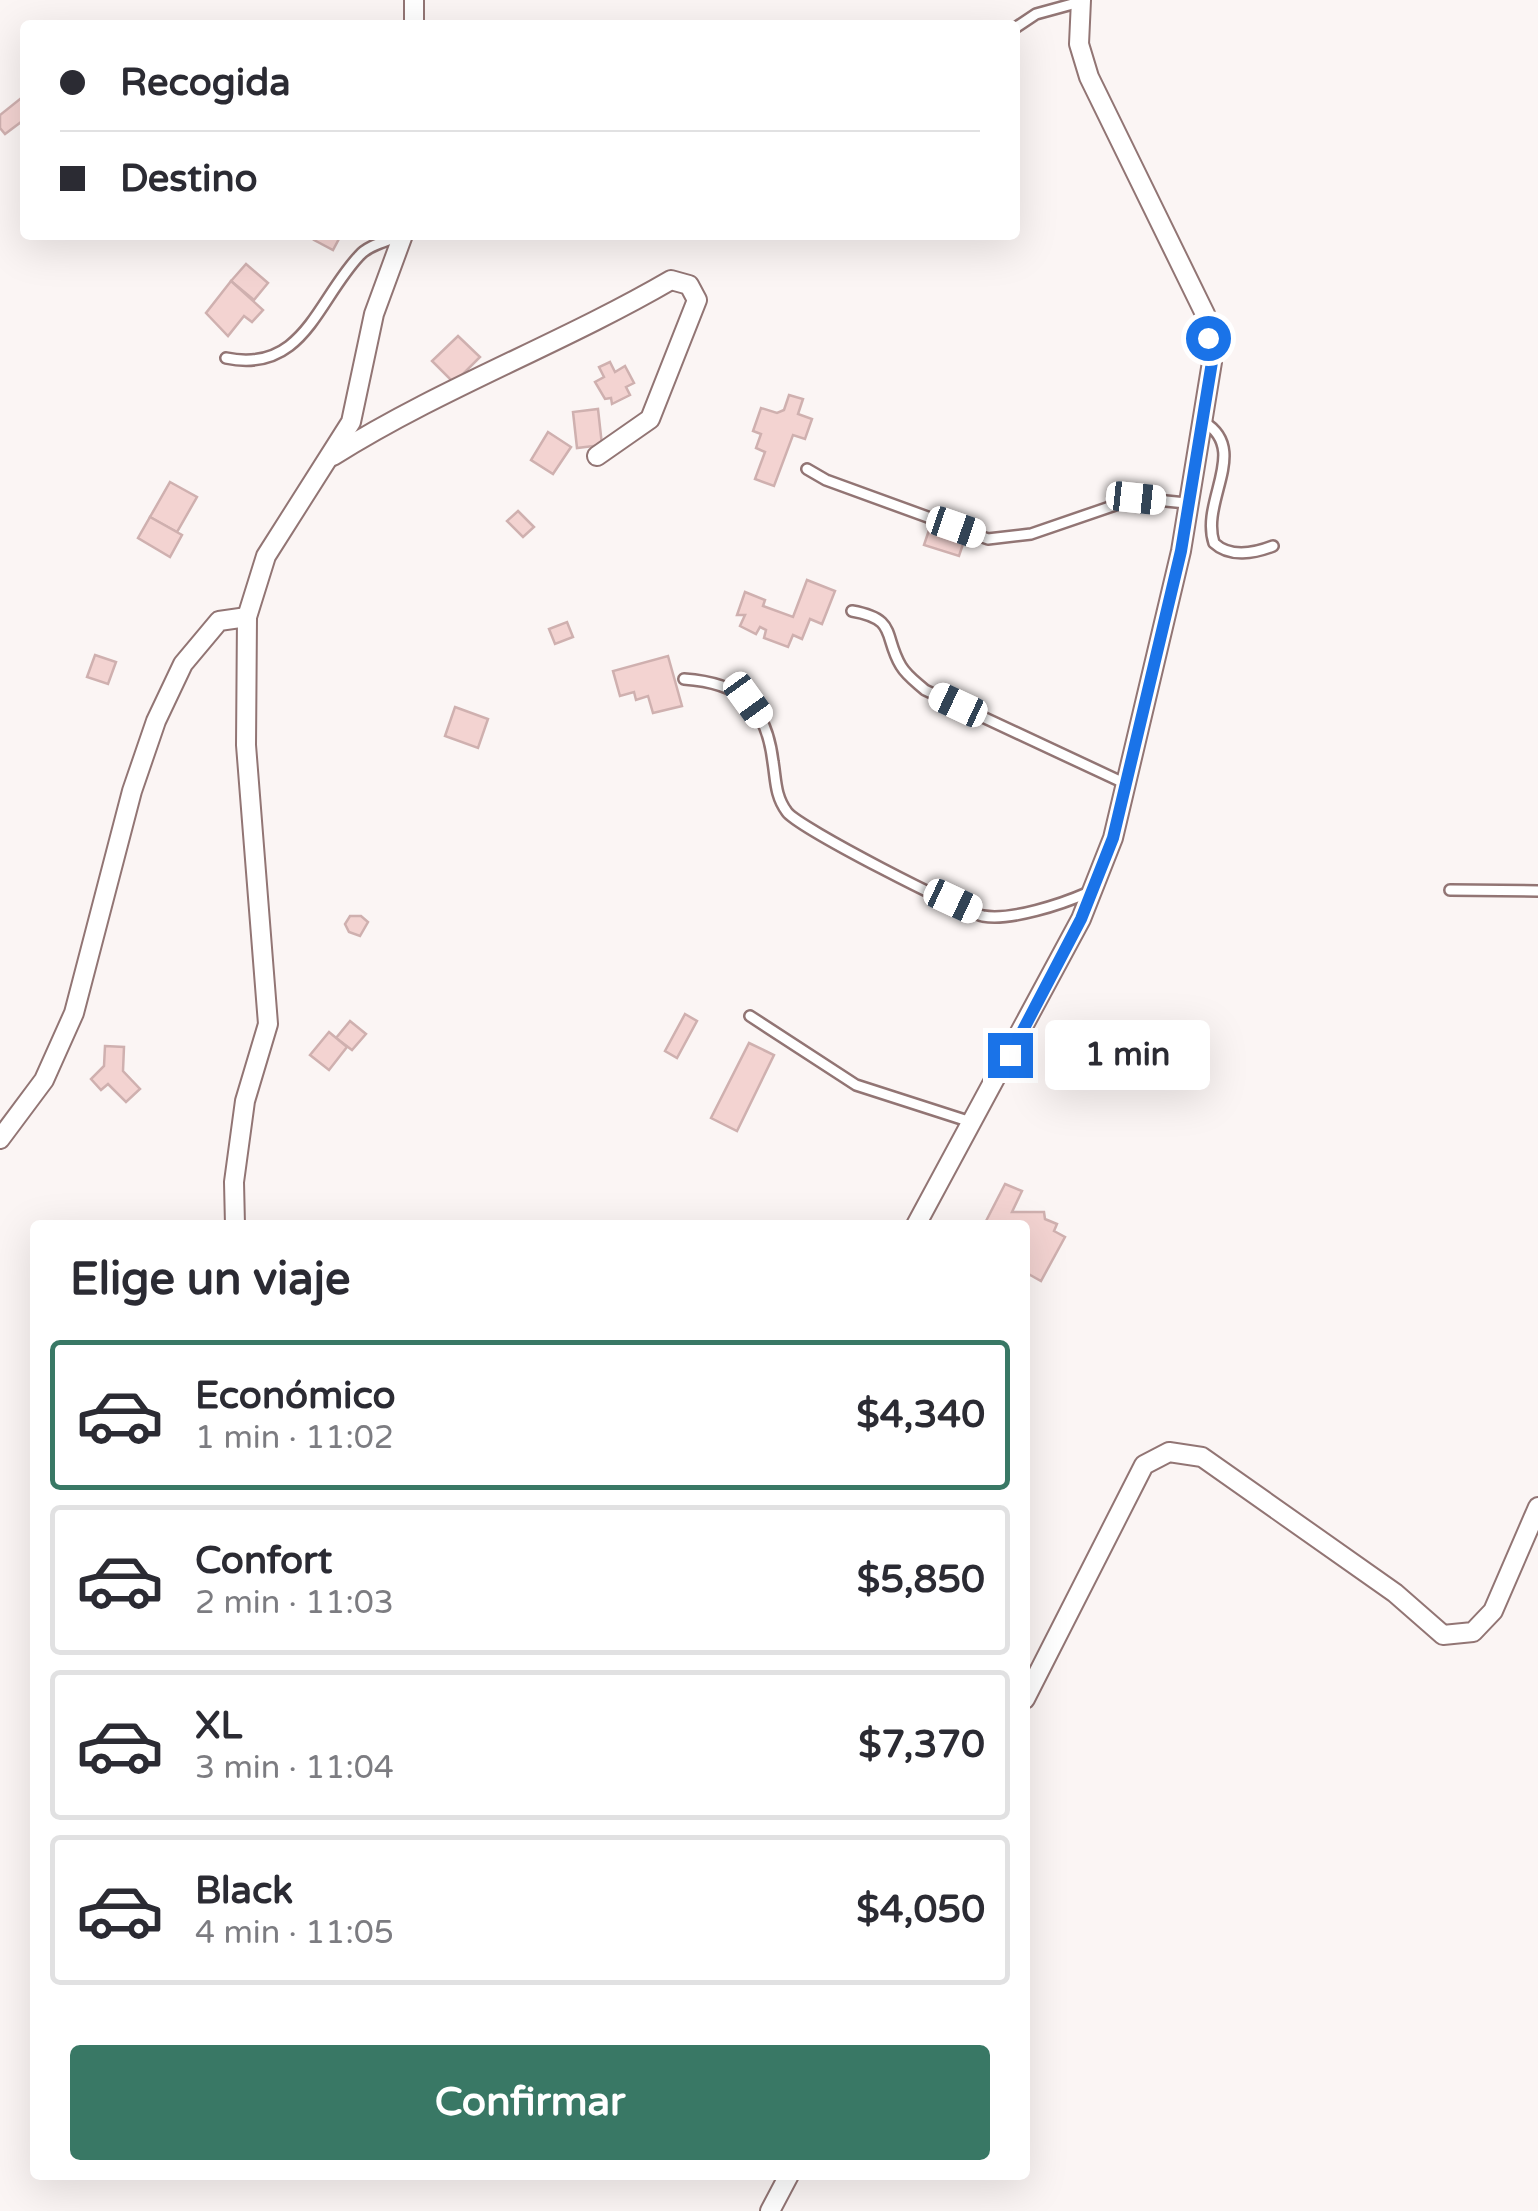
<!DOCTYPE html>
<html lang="es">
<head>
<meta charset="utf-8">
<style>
  body { margin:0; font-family:"Varela Round",sans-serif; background:#f2f2f3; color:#2b2b33; height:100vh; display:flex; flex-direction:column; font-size:38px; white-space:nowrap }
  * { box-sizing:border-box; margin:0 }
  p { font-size:32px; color:#7c7c81 }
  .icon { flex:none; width:55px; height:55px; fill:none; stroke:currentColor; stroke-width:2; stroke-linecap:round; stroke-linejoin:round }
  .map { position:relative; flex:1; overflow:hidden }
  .side { position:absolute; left:30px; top:1220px; width:1000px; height:960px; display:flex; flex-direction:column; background:#fff; border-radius:10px; box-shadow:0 10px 40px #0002 }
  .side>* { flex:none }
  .guide { position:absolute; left:20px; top:20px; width:1000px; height:220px; border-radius:10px; box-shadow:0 10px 40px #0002; display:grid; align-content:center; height:220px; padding:0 40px; background:#fff }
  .end { position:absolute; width:45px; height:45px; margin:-22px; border:12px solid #1a73e8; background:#fff; box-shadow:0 0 0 5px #fff }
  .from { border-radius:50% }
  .bubble { position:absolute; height:70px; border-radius:10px; background:#fff; box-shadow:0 10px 40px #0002; font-size:32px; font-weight:800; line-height:70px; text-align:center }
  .car { position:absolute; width:30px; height:60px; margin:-30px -15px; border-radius:12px; box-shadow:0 0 8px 2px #0007; background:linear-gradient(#fff 24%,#345 0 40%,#fff 0 76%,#345 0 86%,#fff 0) }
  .guide b { display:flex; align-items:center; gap:35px; height:95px; font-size:38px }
  .guide b+b { border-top:2px solid #e1e1e2 }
  .guide i { width:25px; height:25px; background:#2b2b33 }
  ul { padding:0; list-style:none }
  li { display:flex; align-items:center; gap:30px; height:150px; margin:0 20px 15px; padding:0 20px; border:5px solid #e1e1e2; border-radius:10px }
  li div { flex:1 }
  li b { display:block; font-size:38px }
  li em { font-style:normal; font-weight:800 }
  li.selected { border-color:#397865 }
  li>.icon { width:90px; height:90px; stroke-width:1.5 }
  h2 { padding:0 40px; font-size:45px; line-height:120px }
  .primary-button { display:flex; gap:20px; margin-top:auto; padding:20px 40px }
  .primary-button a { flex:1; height:115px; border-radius:10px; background:#397865; color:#fff; font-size:40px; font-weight:800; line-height:115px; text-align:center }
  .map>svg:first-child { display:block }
  .building { fill:#f3d3d1; stroke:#cfb0af; stroke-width:2.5 }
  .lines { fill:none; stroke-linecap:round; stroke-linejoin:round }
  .service-casing { stroke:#927574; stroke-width:14 }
  .minor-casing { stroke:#927574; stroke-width:22 }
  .service { stroke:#fff; stroke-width:9 }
  .minor { stroke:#fff; stroke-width:18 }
  .route { stroke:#1a73e8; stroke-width:12 }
</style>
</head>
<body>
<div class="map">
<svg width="1538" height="2211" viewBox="0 0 1538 2211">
  <rect width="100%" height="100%" fill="#fbf5f4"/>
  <g class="building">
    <polygon points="25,95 25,119 5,134 0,128 0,115"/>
    <polygon points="316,235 341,235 333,250 314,240"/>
    <polygon points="246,264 268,283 254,300 231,281"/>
    <polygon points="231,281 263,310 252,322 244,316 228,336 206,313"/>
    <polygon points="458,336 480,357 454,383 432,361"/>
    <polygon points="610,362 615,372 625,366 634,383 626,387 630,395 612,404 611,398 605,399 595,382 604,377 599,367"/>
    <polygon points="789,395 803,399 798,414 812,419 805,439 793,435 774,486 755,479 765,452 756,448 761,434 753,431 761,408 777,413 784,410"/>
    <polygon points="598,409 602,445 577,448 573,412"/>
    <polygon points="548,432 571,447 553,474 531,460"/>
    <polygon points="170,482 197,497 177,532 150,517"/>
    <polygon points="518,511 534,527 523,537 507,521"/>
    <polygon points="150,517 182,535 170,557 138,538"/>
    <polygon points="929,530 964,541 959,556 924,545"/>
    <polygon points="807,580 835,591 822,624 810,619 802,639 793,635 788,647 764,638 766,630 760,627 756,634 740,626 745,615 737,615 745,592 765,600 763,606 793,617"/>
    <polygon points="567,622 573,637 555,644 549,629"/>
    <polygon points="95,655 116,662 108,684 87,677"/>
    <polygon points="668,656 682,706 653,713 648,696 636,700 634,692 620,696 613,671"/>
    <polygon points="455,707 488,719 478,748 445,736"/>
    <polygon points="350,916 361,916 368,922 360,936 349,932 345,924"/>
    <polygon points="685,1014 697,1021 677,1058 665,1051"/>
    <polygon points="350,1021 366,1034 352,1050 336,1038"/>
    <polygon points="329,1032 347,1047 329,1070 310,1055"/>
    <polygon points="749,1043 774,1055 737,1131 711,1118"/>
    <polygon points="105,1046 124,1047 123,1071 140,1089 126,1102 108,1084 101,1090 91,1079 104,1066"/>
    <polygon points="1005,1184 1022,1191 1012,1212 1044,1212 1045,1219 1057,1224 1054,1231 1065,1237 1041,1281 1025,1272 1025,1225 984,1225"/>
  </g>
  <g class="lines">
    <defs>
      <g id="service">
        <polyline points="1015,28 1036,14 1080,2"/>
        <path d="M226 358C303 374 317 301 359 256 368 245 388 241 401 235"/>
        <path d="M1204 422C1250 450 1200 501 1214 543 1230 558 1255 553 1273 546"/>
        <polyline points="807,469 826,480 988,539 1031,534 1136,498 1186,503"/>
        <path d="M852 611C898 619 883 636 901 666 907 676 916 682 925 690L1124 783"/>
        <path d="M684 679C740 683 766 704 773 762 776 780 775 796 787 812 799 828 961 911 983 916 1011 921 1062 904 1087 893"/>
        <polyline points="1450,890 1538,891"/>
        <polyline points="750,1016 856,1085 971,1122"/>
      </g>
      <g id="minor">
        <polyline points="414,0 414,25"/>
        <path d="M333 456C441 388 561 344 671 280L689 285 697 300 650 419 597 456"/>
        <polyline points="0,1139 44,1080 74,1013 132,791 156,721 183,664 219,621 247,617"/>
        <polyline points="235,1225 234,1182 245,1101 268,1024 246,745 247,617 266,556 351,422 374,314 403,235"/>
        <polyline points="916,1225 1081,919 1113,838 1181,551 1212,362 1205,314 1089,77 1079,44 1081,0"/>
        <polyline points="1025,1699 1144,1465 1169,1452 1202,1457 1395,1593 1443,1635 1473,1632 1493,1611 1538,1507"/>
        <polyline points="770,2211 789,2175"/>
      </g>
    </defs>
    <use href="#service" class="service-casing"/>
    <use href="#minor" class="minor-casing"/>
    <use href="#service" class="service"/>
    <use href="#minor" class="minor"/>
  </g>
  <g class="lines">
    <polyline class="route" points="1010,1055 1081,919 1113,838 1181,551 1212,362 1208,338"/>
  </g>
</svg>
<i class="end from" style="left:1208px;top:338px"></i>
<i class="end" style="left:1010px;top:1055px"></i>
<div class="bubble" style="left:1045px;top:1020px;width:165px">1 min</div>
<i class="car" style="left:1136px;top:498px;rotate:96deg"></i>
<i class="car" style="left:956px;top:527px;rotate:109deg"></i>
<i class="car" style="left:748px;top:700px;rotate:144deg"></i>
<i class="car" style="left:958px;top:705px;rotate:295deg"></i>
<i class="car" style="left:953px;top:901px;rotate:115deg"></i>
<div class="guide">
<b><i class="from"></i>Recogida</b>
<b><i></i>Destino</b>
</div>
<section class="side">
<h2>Elige un viaje</h2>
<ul>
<li class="selected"><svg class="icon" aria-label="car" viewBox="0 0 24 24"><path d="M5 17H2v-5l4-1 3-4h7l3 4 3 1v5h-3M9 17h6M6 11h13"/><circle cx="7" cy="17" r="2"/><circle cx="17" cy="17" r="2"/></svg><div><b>Económico</b><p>1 min · 11:02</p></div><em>$4,340</em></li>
<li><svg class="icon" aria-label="car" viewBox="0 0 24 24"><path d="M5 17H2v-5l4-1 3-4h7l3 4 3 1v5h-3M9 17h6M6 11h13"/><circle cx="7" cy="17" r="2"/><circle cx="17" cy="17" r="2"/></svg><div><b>Confort</b><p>2 min · 11:03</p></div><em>$5,850</em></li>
<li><svg class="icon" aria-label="car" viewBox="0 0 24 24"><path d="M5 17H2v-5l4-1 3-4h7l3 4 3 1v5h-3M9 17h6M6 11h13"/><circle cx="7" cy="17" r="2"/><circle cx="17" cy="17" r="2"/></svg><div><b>XL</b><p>3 min · 11:04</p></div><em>$7,370</em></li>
<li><svg class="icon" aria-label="car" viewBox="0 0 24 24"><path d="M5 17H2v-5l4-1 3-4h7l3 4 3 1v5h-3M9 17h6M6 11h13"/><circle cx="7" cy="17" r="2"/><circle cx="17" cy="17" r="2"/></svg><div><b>Black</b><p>4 min · 11:05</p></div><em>$4,050</em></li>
</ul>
<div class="primary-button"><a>Confirmar</a></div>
</section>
</div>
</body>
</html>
